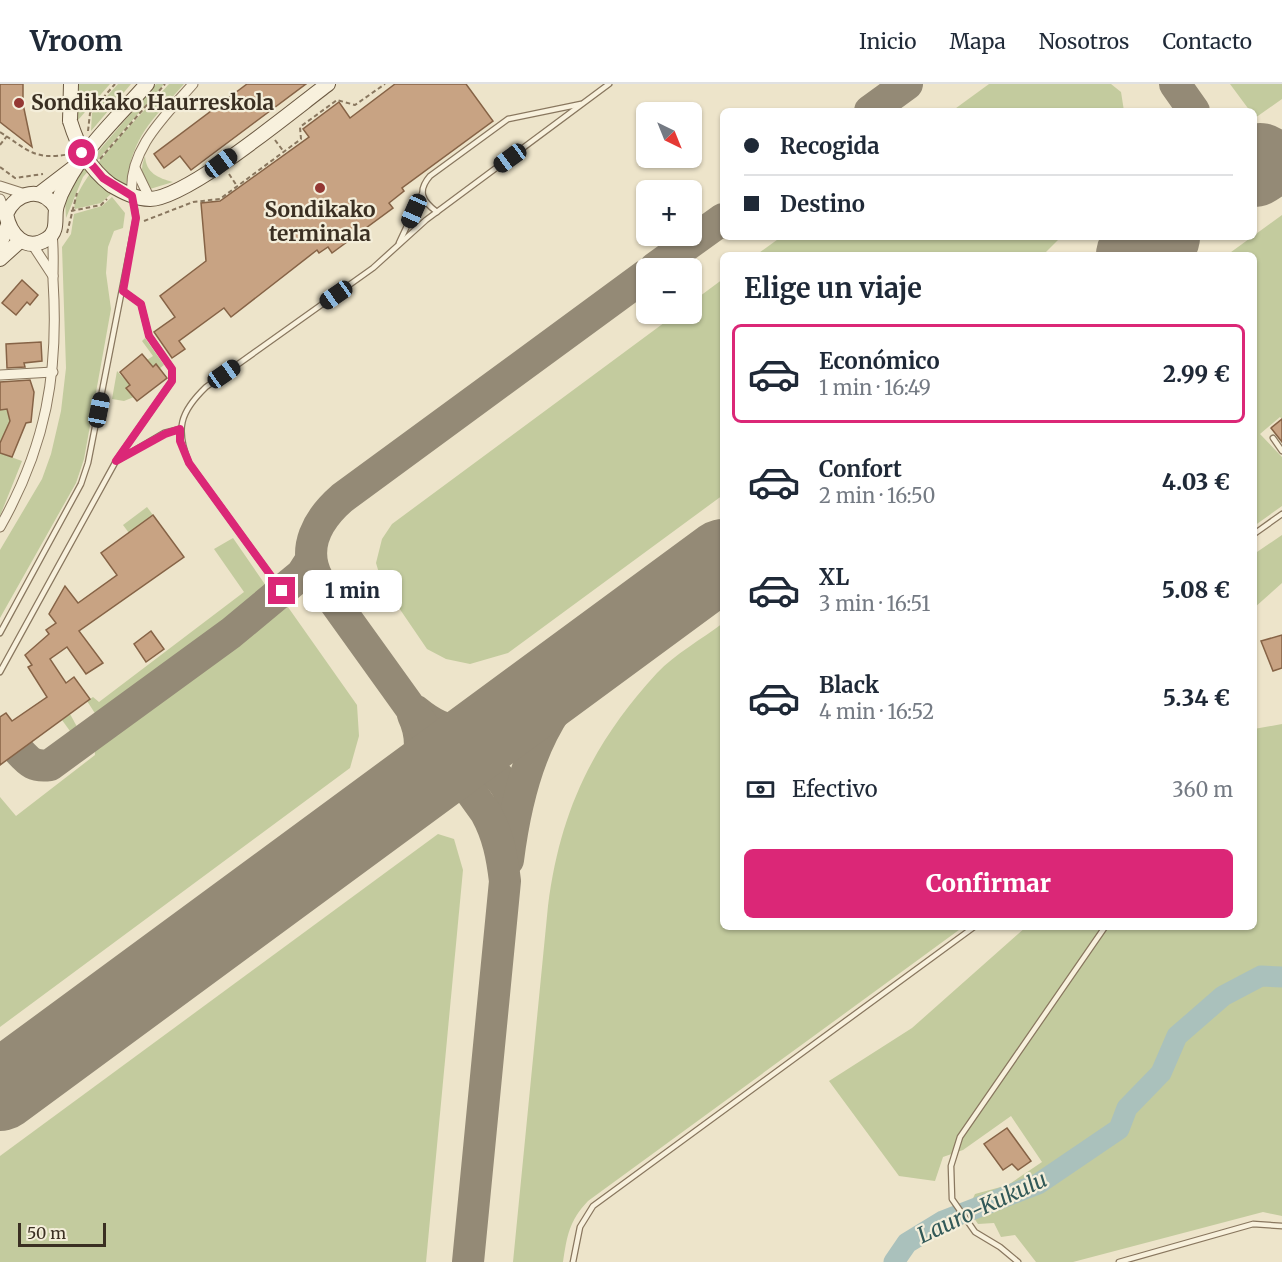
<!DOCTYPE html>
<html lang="es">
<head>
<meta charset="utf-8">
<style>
  body { margin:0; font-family:Merriweather,serif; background:#f2f2f3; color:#1f2937; height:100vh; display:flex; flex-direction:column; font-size:22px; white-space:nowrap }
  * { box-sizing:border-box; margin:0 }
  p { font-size:20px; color:#747a83 }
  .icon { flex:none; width:33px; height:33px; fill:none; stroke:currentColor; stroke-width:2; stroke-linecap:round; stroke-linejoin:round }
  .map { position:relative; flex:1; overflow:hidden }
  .drawer { position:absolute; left:720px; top:168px; width:537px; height:678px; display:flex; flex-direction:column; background:#fff; border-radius:9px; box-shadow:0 2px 4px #0004 }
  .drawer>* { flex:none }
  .hud { position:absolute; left:720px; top:24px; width:537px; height:132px; border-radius:9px; box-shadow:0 2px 4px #0004; display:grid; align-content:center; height:132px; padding:0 24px; background:#fff }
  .needle { width:39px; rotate:137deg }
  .tools { position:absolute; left:636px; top:18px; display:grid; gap:12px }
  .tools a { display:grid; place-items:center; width:66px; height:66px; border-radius:9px; background:#fff; box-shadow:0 2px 4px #0004; font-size:30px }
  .scale { position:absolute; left:18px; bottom:15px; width:88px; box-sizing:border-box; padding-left:6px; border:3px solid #3a2f22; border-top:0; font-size:16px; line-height:21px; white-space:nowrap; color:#3a2f22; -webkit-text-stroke:4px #f4eeda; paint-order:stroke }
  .end { position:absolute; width:27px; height:27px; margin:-14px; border:8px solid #db2777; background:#fff; box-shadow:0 0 0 3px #fff }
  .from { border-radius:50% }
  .bubble { position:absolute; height:42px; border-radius:9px; background:#fff; box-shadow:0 2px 4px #0004; font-size:20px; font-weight:800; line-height:42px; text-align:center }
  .car { position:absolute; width:18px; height:36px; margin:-18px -9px; border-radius:8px; box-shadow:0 0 4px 2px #0007; background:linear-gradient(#222 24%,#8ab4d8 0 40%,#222 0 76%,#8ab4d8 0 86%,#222 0) }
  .hud b { display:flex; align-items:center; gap:21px; height:57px; font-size:22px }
  .hud b+b { border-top:2px solid #e0e1e3 }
  .hud i { width:15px; height:15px; background:#1f2937 }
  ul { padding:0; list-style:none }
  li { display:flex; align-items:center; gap:18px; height:99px; margin:0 12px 9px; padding:0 12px; border:3px solid transparent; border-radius:9px }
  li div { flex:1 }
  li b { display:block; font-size:22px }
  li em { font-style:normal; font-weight:800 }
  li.current { border-color:#db2777 }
  li>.icon { width:54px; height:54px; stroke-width:1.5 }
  h2 { padding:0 24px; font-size:27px; line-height:72px }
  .pay { display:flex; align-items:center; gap:15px; height:66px; padding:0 24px; font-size:22px }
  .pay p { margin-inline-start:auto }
  .cta { display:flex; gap:12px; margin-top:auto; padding:12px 24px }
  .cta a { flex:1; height:69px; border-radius:9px; background:#db2777; color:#fff; font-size:24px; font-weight:800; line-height:69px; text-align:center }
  header { display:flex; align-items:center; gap:36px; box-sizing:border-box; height:84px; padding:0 30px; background:#fff; border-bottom:2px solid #e0e1e3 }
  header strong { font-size:28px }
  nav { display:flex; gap:33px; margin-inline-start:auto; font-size:21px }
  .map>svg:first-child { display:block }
  .green { fill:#c3cb9e }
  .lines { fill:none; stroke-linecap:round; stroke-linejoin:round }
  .river { stroke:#aac1bc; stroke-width:21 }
  .taxiway { stroke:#948a76; stroke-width:32 }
  .runway { stroke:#948a76; stroke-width:80 }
  .building { fill:#c8a383; stroke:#866346; stroke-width:1.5 }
  .lane-casing { stroke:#89775f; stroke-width:7 }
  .street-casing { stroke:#89775f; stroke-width:11 }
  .secondary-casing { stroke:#6b5942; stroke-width:16 }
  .path { stroke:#89775f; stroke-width:2; stroke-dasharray:4.5 3; stroke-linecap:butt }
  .lane { stroke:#f8f1dd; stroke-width:4.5 }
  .street { stroke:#f8f1dd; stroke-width:9 }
  .secondary { stroke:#f8f1dd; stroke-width:14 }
  .secondary-bridge-casing { stroke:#6b5942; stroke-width:16; stroke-linecap:butt }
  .secondary-bridge { stroke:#f8f1dd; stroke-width:14 }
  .route { stroke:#db2777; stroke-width:8 }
  .poi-dot { fill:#943733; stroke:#f4eeda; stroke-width:2 }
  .labels { text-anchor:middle; stroke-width:4.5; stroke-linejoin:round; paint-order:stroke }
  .poi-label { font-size:21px; font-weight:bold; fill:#3a2f22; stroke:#f4eeda; text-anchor:start }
  .water-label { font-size:22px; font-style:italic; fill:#325958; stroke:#f4eeda }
</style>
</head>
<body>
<header>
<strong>Vroom</strong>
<nav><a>Inicio</a><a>Mapa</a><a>Nosotros</a><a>Contacto</a></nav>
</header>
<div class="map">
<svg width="1282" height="1178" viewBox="0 0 1282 1178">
  <rect width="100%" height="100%" fill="#ede4ca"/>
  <g class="green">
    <polygon points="77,0 110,0 78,36 76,3"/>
    <polygon points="118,0 131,0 91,47 92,29"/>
    <polygon points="156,0 164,0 83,93 66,134 65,116 78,91"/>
    <path d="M169 0H184C151 38 133 50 126 102L116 95 108 107 112 109 101 119 75 125C68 102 151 20 169 0Z"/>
    <polygon points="989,0 1111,0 1121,8 1124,27 952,27"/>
    <polygon points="1230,0 1282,0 1282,15 1255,34 1254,27 1250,27"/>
    <path d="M145 72C146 89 158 94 173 98L150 105C141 94 140 85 145 72Z"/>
    <polygon points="112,113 125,129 123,144 114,147 108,163 106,189 111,225 84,375 76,399 0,534 0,466 42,395 51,370 61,327 66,284 62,163 71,150 74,130 102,122"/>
    <polygon points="1282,131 1282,335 1280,333 1260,350 1282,373 1282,422 1254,442 1254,171 1227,171"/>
    <polygon points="781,153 1061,153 1043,171 756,171"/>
    <polygon points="723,195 723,411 508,569 470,580 446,575 427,565 382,499 376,479 382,455 392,440 676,230 692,230 692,218"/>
    <polygon points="145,254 164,281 159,285 156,280 152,283 147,276 153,272 142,257"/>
    <polygon points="117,287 130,301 127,304 134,313 124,317 112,315"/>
    <polygon points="7,325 10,337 0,359 0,326"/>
    <polygon points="0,369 22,377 0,432"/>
    <polygon points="147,423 153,431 129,449 123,441"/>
    <polygon points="1282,451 1282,499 1254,524 1254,470"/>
    <polygon points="233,454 271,509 187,575 100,637 87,617 93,613 99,618 244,508 214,465"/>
    <polygon points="283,516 357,621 359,652 350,684 0,943 0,713 16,732 95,671 94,658 198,582"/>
    <path d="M723 539V843H963L588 1117C569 1137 567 1152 563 1178H513L548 822C560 728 592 660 657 589 675 570 702 555 723 539Z"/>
    <polygon points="70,630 81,650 75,654 62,636"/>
    <polygon points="1282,640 1282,1132 1263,1128 1073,1178 1036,1178 1015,1151 1001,1153 994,1139 978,1140 968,1125 975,1110 1008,1101 1042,1078 1011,1032 963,1066 943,1073 935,1097 899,1092 829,997 912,944 1026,843 1254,843 1254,645"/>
    <polygon points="438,750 454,755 463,786 426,1178 0,1178 0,1072"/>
  </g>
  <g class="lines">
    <polyline class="river" points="894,1178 907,1159 943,1137 1038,1100 1119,1045 1127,1024 1161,989 1177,952 1223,912 1261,892 1282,893"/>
    <g class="taxiway">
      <polyline points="1175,0 1194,27"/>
      <polyline points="870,27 907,0"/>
      <polyline points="655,184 723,135"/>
      <path d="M416 627C450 655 476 653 511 631"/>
      <path d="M19 667C30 679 34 683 50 681L231 549 302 490 311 476"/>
      <path d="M438 685C475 672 509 686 514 727"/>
      <path d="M394 717C417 694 428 662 413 631"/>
      <path d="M508 776C521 673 548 616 626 547"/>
      <path d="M468 1178 505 797C502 772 498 751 486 729L318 495C301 464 318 435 342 414L646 191"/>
    </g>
    <g class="runway">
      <polyline points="1254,83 1260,79"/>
      <polyline points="1136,171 1160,153"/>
      <polyline points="0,1007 723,475"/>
    </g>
  </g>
  <g class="building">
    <polygon points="0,0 23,0 23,20 32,63 0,38"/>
    <polygon points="247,0 306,0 191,86 180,72 164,84 154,70"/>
    <polygon points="395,0 466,0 493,37 402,104 404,107 389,119 393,124 332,169 328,163 319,169 317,166 231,233 224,224 179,257 185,265 172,274 154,248 175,233 160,212 206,177 201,119 220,117 309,53 303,45 339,18 350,34"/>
    <polygon points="22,196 38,211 30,221 27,218 16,231 2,219"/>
    <polygon points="41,258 42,277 24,279 25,283 7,284 6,260"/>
    <polygon points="142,270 153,283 156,280 167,294 137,317 126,304 130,301 120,288"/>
    <polygon points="30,296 34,308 31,338 26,339 12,373 0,369 0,359 10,337 7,325 0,326 0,298"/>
    <polygon points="1282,335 1282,358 1271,344"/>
    <polygon points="153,431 184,473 79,547 103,579 86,590 67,563 50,575 66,599 74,593 90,615 0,681 0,633 6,629 12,637 47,613 28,583 32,581 25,571 49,550 46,546 56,539 49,530 65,502 78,519 117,491 101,469"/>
    <polygon points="151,547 164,565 146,578 134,560"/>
    <polygon points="1282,551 1282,584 1273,587 1261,557"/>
    <polygon points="1007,1044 1031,1077 1018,1086 1012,1080 1003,1086 984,1060"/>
  </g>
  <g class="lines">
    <defs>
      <g id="lane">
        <path d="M437 128C422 117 417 107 430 92L508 35 581 20"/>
        <polyline points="399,159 422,110"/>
        <polyline points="1273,354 1282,367"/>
        <polyline points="118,376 164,349 180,345"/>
        <polyline points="1254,450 1282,430"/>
        <path d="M282 507 189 379C175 345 180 328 206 303L373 184 426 136 609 0"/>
        <polyline points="0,549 81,400 88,379 136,134 133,113"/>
        <polyline points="0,588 116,377 172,297 172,285 149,252 141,220 123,207"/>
        <polyline points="573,1178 580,1143 593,1122 974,843"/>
        <polyline points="1018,1178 1000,1163 975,1148 952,1115 951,1082 960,1053 1105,843"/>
        <polyline points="1119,1178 1253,1140 1282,1142"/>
      </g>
      <g id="street">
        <polyline points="135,84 150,115"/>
        <polyline points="0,102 25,110"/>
        <path d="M132 112C127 66 166 31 193 0"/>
        <polyline points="0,115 6,130"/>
        <polyline points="32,160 53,192"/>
        <polyline points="0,291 53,288"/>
        <path d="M0 443C46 362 59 289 53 196 53 181 54 166 52 150"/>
      </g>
      <g id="secondary">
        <polyline points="70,37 71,0"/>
        <path d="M111 101C123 108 136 115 150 115 188 114 293 26 328 0"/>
        <polyline points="39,110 73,84"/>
        <path d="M56 124C42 101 16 108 6 130 10 150 25 169 47 155 60 146 53 133 57 121 59 114 62 107 66 100 85 63 119 32 147 0"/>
        <polyline points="0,160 8,141"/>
        <polyline points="0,175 20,157"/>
      </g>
    </defs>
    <use href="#lane" class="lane-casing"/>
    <use href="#street" class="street-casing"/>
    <use href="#secondary" class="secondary-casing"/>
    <g class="path">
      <polyline points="88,47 90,29 115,0"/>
      <path d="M0 48C28 66 35 77 70 70"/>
      <polyline points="275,56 284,68"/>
      <polyline points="0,61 7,52"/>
      <polyline points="100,75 165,0"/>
      <polyline points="0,83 15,94 43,90"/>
      <polyline points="229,90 237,102"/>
      <polyline points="71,127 101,121 107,115"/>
      <polyline points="144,137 193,118 220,115 301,55 300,43 337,16 355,21 385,0"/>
      <polyline points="67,149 77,109"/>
    </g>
    <use href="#lane" class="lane"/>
    <use href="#street" class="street"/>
    <use href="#secondary" class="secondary"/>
    <defs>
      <path id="secondary-bridge" d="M70 37C78 63 89 84 111 101"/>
    </defs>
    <use href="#secondary-bridge" class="secondary-bridge-casing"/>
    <use href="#secondary-bridge" class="secondary-bridge"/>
  </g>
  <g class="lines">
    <polyline class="route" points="82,69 103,94 132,112 136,134 123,207 141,220 149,252 172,285 172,297 116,377 165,350 180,345 180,357 189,379 282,507"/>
  </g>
  <g class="poi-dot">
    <circle cx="19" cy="19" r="6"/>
    <circle cx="320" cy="104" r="6"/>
  </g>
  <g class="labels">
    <g class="poi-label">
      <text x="31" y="26">Sondikako Haurreskola</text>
      <text x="320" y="133" text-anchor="middle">Sondikako<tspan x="320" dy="24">terminala</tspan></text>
    </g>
    <g class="water-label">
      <text transform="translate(982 1123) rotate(-25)" y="8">Lauro-Kukulu</text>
    </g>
  </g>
</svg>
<div class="tools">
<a><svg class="needle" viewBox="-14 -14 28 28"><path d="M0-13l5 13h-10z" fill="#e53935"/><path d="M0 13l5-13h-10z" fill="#747a83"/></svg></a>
<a>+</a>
<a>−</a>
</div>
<div class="scale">50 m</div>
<i class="end from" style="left:82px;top:69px"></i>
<i class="end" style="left:282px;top:507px"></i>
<div class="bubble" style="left:303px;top:486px;width:99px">1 min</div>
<i class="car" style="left:510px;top:74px;rotate:234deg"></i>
<i class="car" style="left:221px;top:79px;rotate:53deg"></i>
<i class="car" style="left:414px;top:127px;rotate:204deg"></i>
<i class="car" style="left:336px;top:211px;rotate:235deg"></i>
<i class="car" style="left:224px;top:290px;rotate:55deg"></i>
<i class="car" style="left:99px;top:326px;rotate:11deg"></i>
<div class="hud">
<b><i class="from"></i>Recogida</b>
<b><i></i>Destino</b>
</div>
<section class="drawer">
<h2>Elige un viaje</h2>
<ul>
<li class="current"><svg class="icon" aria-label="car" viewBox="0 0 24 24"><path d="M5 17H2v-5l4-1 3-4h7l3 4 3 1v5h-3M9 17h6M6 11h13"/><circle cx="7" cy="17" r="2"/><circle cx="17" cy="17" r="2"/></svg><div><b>Económico</b><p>1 min · 16:49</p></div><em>2.99 €</em></li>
<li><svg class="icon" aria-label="car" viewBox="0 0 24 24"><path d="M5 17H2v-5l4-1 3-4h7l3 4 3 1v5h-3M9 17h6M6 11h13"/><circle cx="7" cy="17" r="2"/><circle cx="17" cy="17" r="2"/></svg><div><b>Confort</b><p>2 min · 16:50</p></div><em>4.03 €</em></li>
<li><svg class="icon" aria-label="car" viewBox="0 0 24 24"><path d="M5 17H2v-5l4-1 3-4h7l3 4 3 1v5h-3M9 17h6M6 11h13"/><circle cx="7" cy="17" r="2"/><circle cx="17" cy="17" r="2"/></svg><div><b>XL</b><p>3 min · 16:51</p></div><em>5.08 €</em></li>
<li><svg class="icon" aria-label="car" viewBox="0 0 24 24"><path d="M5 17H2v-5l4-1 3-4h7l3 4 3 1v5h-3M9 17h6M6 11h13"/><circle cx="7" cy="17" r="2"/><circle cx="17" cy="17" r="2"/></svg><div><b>Black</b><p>4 min · 16:52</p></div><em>5.34 €</em></li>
</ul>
<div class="pay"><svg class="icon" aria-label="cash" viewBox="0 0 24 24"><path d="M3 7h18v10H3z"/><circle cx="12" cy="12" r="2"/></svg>Efectivo<p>360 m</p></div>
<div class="cta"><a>Confirmar</a></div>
</section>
</div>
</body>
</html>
